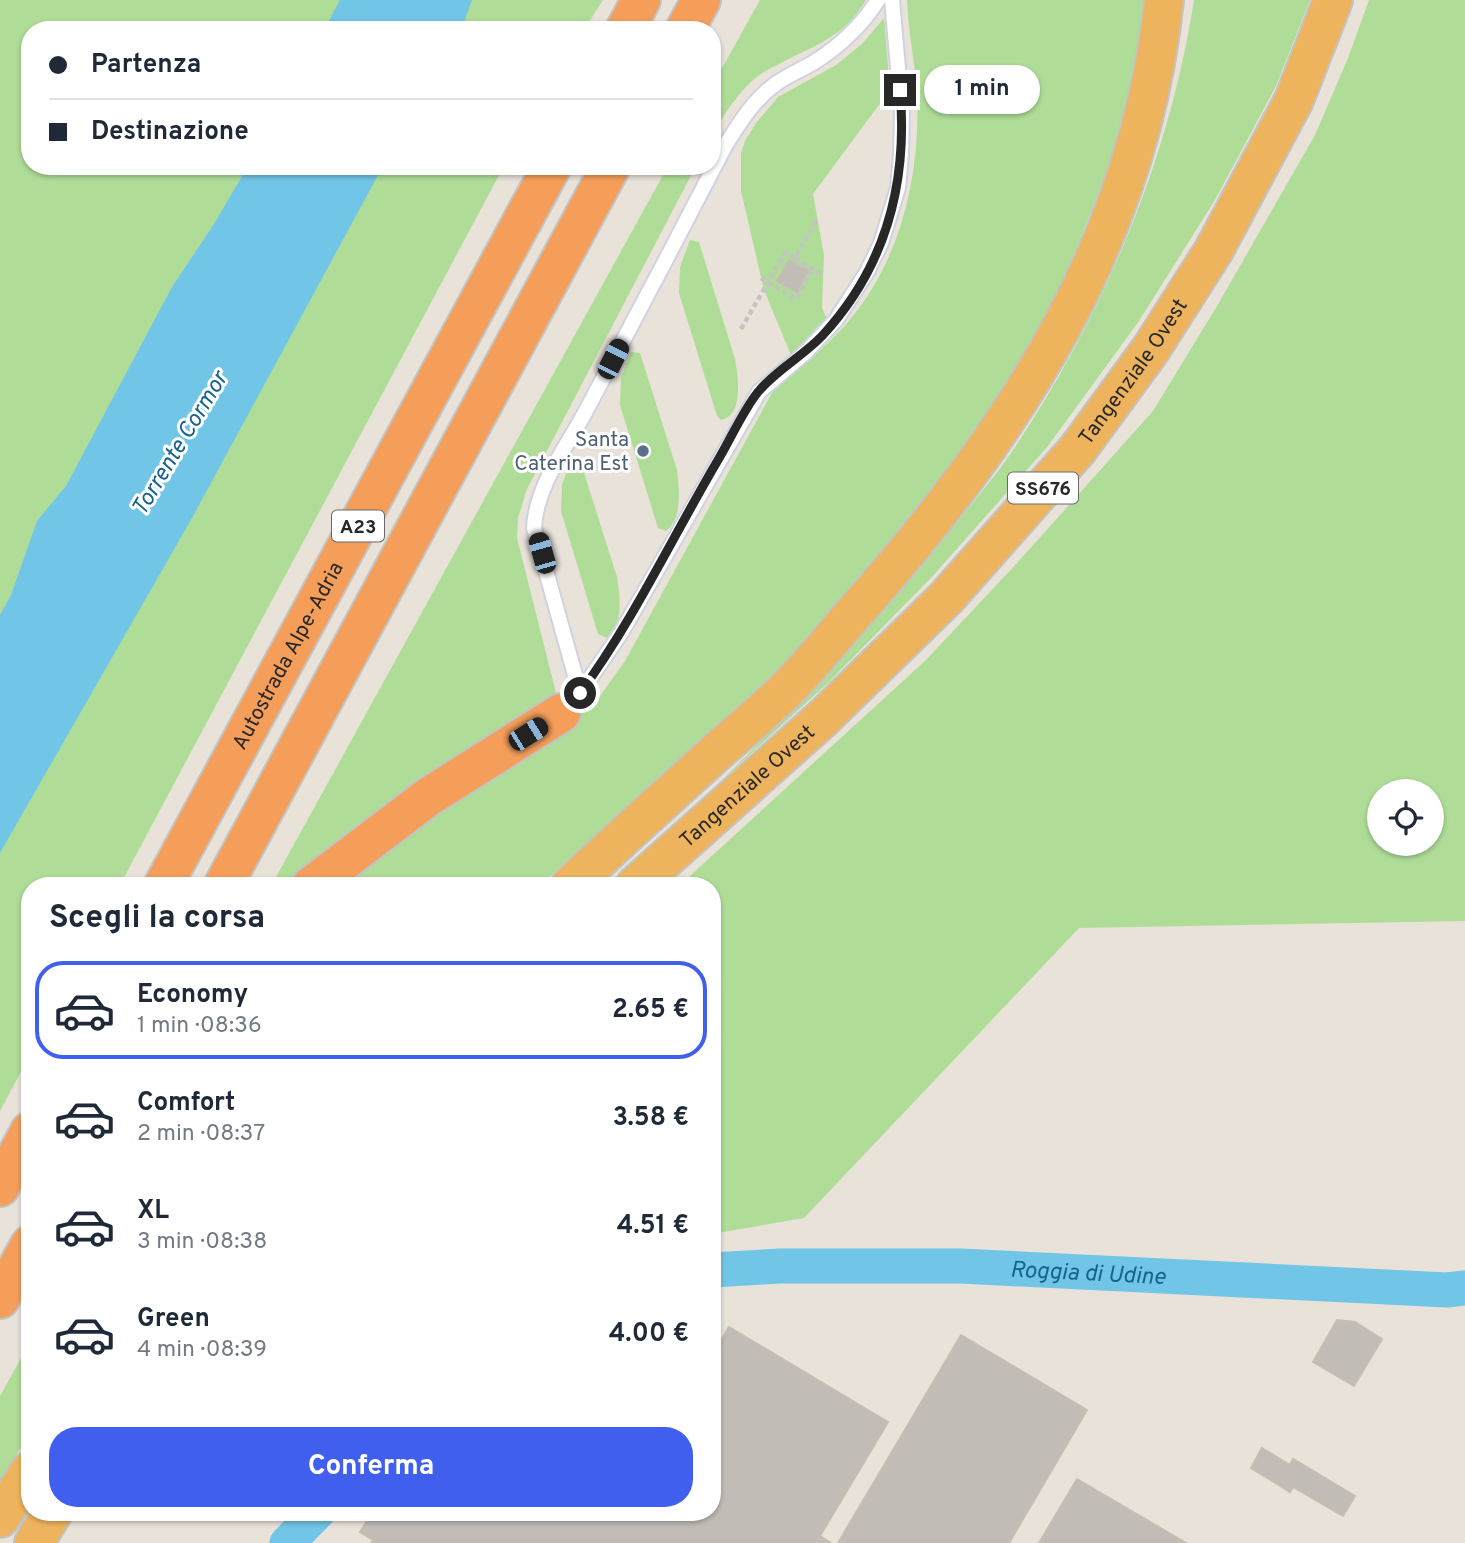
<!DOCTYPE html>
<html lang="it">
<head>
<meta charset="utf-8">
<style>
  body { margin:0; font-family:Overpass,sans-serif; background:#f6f6f7; color:#1f2937; height:100vh; display:flex; flex-direction:column; font-size:26px; white-space:nowrap }
  * { box-sizing:border-box; margin:0 }
  p { font-size:23px; color:#747a83 }
  .icon { flex:none; width:38px; height:38px; fill:none; stroke:currentColor; stroke-width:2; stroke-linecap:round; stroke-linejoin:round }
  .map { position:relative; flex:1; overflow:hidden }
  .sheet { position:absolute; left:21px; top:877px; width:700px; height:644px; display:flex; flex-direction:column; background:#fff; border-radius:28px; box-shadow:0 2px 5px #0004 }
  .sheet>* { flex:none }
  .top-card { position:absolute; left:21px; top:21px; width:700px; height:154px; border-radius:28px; box-shadow:0 2px 5px #0004; display:grid; align-content:center; height:154px; padding:0 28px; background:#fff }
  .controls { position:absolute; left:1367px; top:779px; display:grid; gap:14px }
  .controls a { display:grid; place-items:center; width:77px; height:77px; border-radius:50%; background:#fff; box-shadow:0 2px 5px #0004; font-size:35px }
  .end { position:absolute; width:32px; height:32px; margin:-16px; border:9px solid #272727; background:#fff; box-shadow:0 0 0 4px #fff }
  .from { border-radius:50% }
  .bubble { position:absolute; height:49px; border-radius:24px; background:#fff; box-shadow:0 2px 5px #0004; font-size:23px; font-weight:700; line-height:49px; text-align:center }
  .car { position:absolute; width:21px; height:42px; margin:-21px -10px; border-radius:9px; box-shadow:0 0 5px 2px #0007; background:linear-gradient(#222 24%,#8ab4d8 0 40%,#222 0 76%,#8ab4d8 0 86%,#222 0) }
  .top-card b { display:flex; align-items:center; gap:24px; height:66px; font-size:26px }
  .top-card b+b { border-top:2px solid #e0e1e3 }
  .top-card i { width:18px; height:18px; background:#1f2937 }
  ul { padding:0; list-style:none }
  li { display:flex; align-items:center; gap:21px; height:98px; margin:0 14px 10px; padding:0 14px; border:4px solid transparent; border-radius:28px }
  li div { flex:1 }
  li b { display:block; font-size:26px }
  li em { font-style:normal; font-weight:700 }
  li.current { border-color:#415fee }
  li>.icon { width:63px; height:63px; stroke-width:1.5 }
  h2 { padding:0 28px; font-size:32px; line-height:84px }
  .action { display:flex; gap:14px; margin-top:auto; padding:14px 28px }
  .action a { flex:1; height:80px; border-radius:28px; background:#415fee; color:#fff; font-size:28px; font-weight:700; line-height:80px; text-align:center }
  .map>svg:first-child { display:block }
  .green { fill:#afdd98; fill-rule:evenodd }
  .water { fill:#71c5e6 }
  .lines { fill:none; stroke-linecap:round; stroke-linejoin:round }
  .canal { stroke:#71c5e6; stroke-width:35 }
  .building { fill:#c1bcb6; stroke:#c4beb3; stroke-width:2 }
  .service-casing { stroke:#cfd2e0; stroke-width:18 }
  .trunk-casing { stroke:#c3c3c3; stroke-width:42 }
  .motorway-casing { stroke:#c3c3c3; stroke-width:42 }
  .path { stroke:#c3c3c3; stroke-width:4.5; stroke-dasharray:5 3.5; stroke-linecap:butt }
  .service { stroke:#fff; stroke-width:14 }
  .trunk { stroke:#eeb45d; stroke-width:38 }
  .motorway { stroke:#f49e5a; stroke-width:38 }
  .route { stroke:#272727; stroke-width:9 }
  .service-dot { fill:#5c6f8a; stroke:#fff; stroke-width:2.5 }
  .labels { text-anchor:middle; stroke-width:6; stroke-linejoin:round; paint-order:stroke }
  .shield { fill:#fff; stroke:#686868; stroke-width:2 }
  .shield-label { font-size:19px; font-weight:bold; fill:#272727 }
  .street-label { font-size:21px; fill:#272727; stroke:#fff }
  .service-label { font-size:21px; fill:#4e5e75; stroke:#fff; text-anchor:end }
  .water-label { font-size:23px; font-style:italic; fill:#15628e; stroke:#fff }
</style>
</head>
<body>
<div class="map">
<svg width="1465" height="1543" viewBox="0 0 1465 1543">
  <rect width="100%" height="100%" fill="#e9e2d9"/>
  <g class="green">
    <polygon points="0,0 603,0 584,30 30,30 30,166 504,166 120,885 30,886 30,1055 0,1111"/>
    <path d="M760 0H866C844 37 817 44 781 63 774 67 764 71 758 76 738 92 724 114 712 136V86Z"/>
    <path d="M907 0H1152L1114 154 1077 247 1039 332 990 416 858 586 789 658 682 761 540 885 337 886 395 836 587 709 600 696 625 661 773 391C798 368 826 348 848 322 904 257 923 164 916 80 913 53 908 27 907 0Z"/>
    <path d="M1194 0H1310L1276 86 1215 200 1139 321 1048 446 931 578 829 682 723 779C807 695 889 610 962 516 978 496 996 475 1011 453 1102 318 1169 162 1194 0Z"/>
    <path d="M1369 0H1465V921L1079 928 804 1218 712 1234V886L680 885 926 660 1018 562 1153 411 1217 306 1315 135 1348 58ZM1432 791V844H1379V791Z"/>
    <polygon points="884,18 890,90 813,194 824,255 822,308 828,321 791,355 764,290 741,191 741,153 745,141 756,123 778,97 836,65 862,44"/>
    <polygon points="668,166 696,166 527,489 518,518 517,538 556,693 550,706 296,885 271,886"/>
    <path d="M690 240 699 242 735 359C738 377 744 415 721 420L717 416 679 293 680 267Z"/>
    <path d="M631 352 640 353 677 470C679 489 683 518 666 531L658 528 620 405 621 378Z"/>
    <path d="M572 458 580 460 617 577C620 596 624 624 607 638L598 634 561 511 562 485Z"/>
    <polygon points="30,1342 30,1433 0,1481 0,1396"/>
  </g>
  <g class="water">
    <polygon points="340,0 472,0 461,30 324,30"/>
    <polygon points="248,166 383,166 192,518 0,853 0,615 11,595 37,521 66,486 172,287 214,224"/>
  </g>
  <g class="lines">
    <g class="canal">
      <path id="s1" d="M712 1270 780 1266H960L1447 1290 1465 1288"/>
      <polyline points="287,1543 318,1512"/>
    </g>
  </g>
  <g class="building">
    <polygon points="789,260 808,271 797,292 777,281"/>
    <polygon points="1337,1320 1355,1322 1382,1339 1354,1386 1313,1362"/>
    <polygon points="729,1327 888,1422 820,1536 831,1543 371,1543 373,1540 360,1532 370,1516 364,1512 712,1512 712,1356"/>
    <polygon points="961,1335 1087,1410 1009,1543 838,1543"/>
    <polygon points="1262,1448 1290,1465 1293,1459 1355,1496 1343,1516 1293,1487 1290,1492 1251,1468"/>
    <polygon points="1077,1479 1186,1543 1039,1543"/>
  </g>
  <g class="lines">
    <defs>
      <g id="service">
        <path d="M580 693 534 528C536 484 568 446 588 407 634 321 680 233 725 146 739 124 752 102 773 86 785 76 802 70 816 61 841 45 862 25 878 0"/>
        <polyline points="562,712 580,693 621,633 759,392 805,353 836,320 867,272 881,243 898,188 901,154 902,113 892,0"/>
      </g>
      <g id="trunk">
        <path d="M570 886C617 842 665 799 712 756 737 734 762 713 786 690 813 663 837 632 862 604 1018 428 1139 239 1164 0"/>
        <path id="s2" d="M635 886 823 718 946 598 1078 449 1151 349 1214 250 1294 100 1333 0"/>
        <polyline points="0,1518 30,1471"/>
        <polyline points="34,1543 53,1512"/>
      </g>
      <g id="motorway">
        <polyline points="625,30 641,0"/>
        <polyline points="685,30 701,0"/>
        <path id="s3" d="M163 886 552 166"/>
        <polyline points="223,886 611,166"/>
        <polyline points="311,886 428,797 561,713"/>
        <polyline points="0,1187 30,1131"/>
        <polyline points="0,1299 30,1245"/>
      </g>
    </defs>
    <use href="#service" class="service-casing"/>
    <use href="#trunk" class="trunk-casing"/>
    <use href="#motorway" class="motorway-casing"/>
    <g class="path">
      <polyline points="795,258 823,275"/>
      <polyline points="761,278 796,299 813,269"/>
      <polyline points="741,329 785,253 795,258 817,219"/>
    </g>
    <use href="#service" class="service"/>
    <use href="#trunk" class="trunk"/>
    <use href="#motorway" class="motorway"/>
  </g>
  <g class="lines">
    <path class="route" d="M580 693C633 621 672 538 718 460 730 440 744 409 758 392 776 370 803 356 822 336 886 267 908 182 900 90"/>
  </g>
  <circle class="service-dot" cx="643" cy="451" r="7"/>
  <g class="labels">
    <g class="shield">
      <rect x="1008" y="472.5" width="70" height="31" rx="5"/>
      <rect x="332" y="510.5" width="52" height="31" rx="5"/>
    </g>
    <g class="shield-label">
      <text x="1043" y="495">SS676</text>
      <text x="358" y="533">A23</text>
    </g>
    <g class="street-label">
      <text dy="7" stroke="none"><textPath href="#s2" startOffset="718">Tangenziale Ovest</textPath></text>
      <text dy="7" stroke="none"><textPath href="#s3" startOffset="262">Autostrada Alpe-Adria</textPath></text>
      <text dy="7" stroke="none"><textPath href="#s2" startOffset="150">Tangenziale Ovest</textPath></text>
    </g>
    <g class="service-label">
      <text x="629" y="446">Santa<tspan x="629" dy="24">Caterina Est</tspan></text>
    </g>
    <g class="water-label">
      <text transform="translate(179 443) rotate(-59)" y="8">Torrente Cormor</text>
      <text dy="8" stroke="none"><textPath href="#s1" startOffset="376">Roggia di Udine</textPath></text>
    </g>
  </g>
</svg>
<div class="controls">
<a><svg class="icon" aria-label="locate" viewBox="0 0 24 24"><circle cx="12" cy="12" r="6"/><path d="M12 2v4M12 18v4M2 12h4M18 12h4"/></svg></a>
</div>
<i class="end from" style="left:580px;top:693px"></i>
<i class="end" style="left:900px;top:90px"></i>
<div class="bubble" style="left:924px;top:65px;width:116px">1 min</div>
<i class="car" style="left:613px;top:359px;rotate:27deg"></i>
<i class="car" style="left:542px;top:553px;rotate:344deg"></i>
<i class="car" style="left:528px;top:734px;rotate:58deg"></i>
<div class="top-card">
<b><i class="from"></i>Partenza</b>
<b><i></i>Destinazione</b>
</div>
<section class="sheet">
<h2>Scegli la corsa</h2>
<ul>
<li class="current"><svg class="icon" aria-label="car" viewBox="0 0 24 24"><path d="M5 17H2v-5l4-1 3-4h7l3 4 3 1v5h-3M9 17h6M6 11h13"/><circle cx="7" cy="17" r="2"/><circle cx="17" cy="17" r="2"/></svg><div><b>Economy</b><p>1 min · 08:36</p></div><em>2.65 €</em></li>
<li><svg class="icon" aria-label="car" viewBox="0 0 24 24"><path d="M5 17H2v-5l4-1 3-4h7l3 4 3 1v5h-3M9 17h6M6 11h13"/><circle cx="7" cy="17" r="2"/><circle cx="17" cy="17" r="2"/></svg><div><b>Comfort</b><p>2 min · 08:37</p></div><em>3.58 €</em></li>
<li><svg class="icon" aria-label="car" viewBox="0 0 24 24"><path d="M5 17H2v-5l4-1 3-4h7l3 4 3 1v5h-3M9 17h6M6 11h13"/><circle cx="7" cy="17" r="2"/><circle cx="17" cy="17" r="2"/></svg><div><b>XL</b><p>3 min · 08:38</p></div><em>4.51 €</em></li>
<li><svg class="icon" aria-label="car" viewBox="0 0 24 24"><path d="M5 17H2v-5l4-1 3-4h7l3 4 3 1v5h-3M9 17h6M6 11h13"/><circle cx="7" cy="17" r="2"/><circle cx="17" cy="17" r="2"/></svg><div><b>Green</b><p>4 min · 08:39</p></div><em>4.00 €</em></li>
</ul>
<div class="action"><a>Conferma</a></div>
</section>
</div>
</body>
</html>
